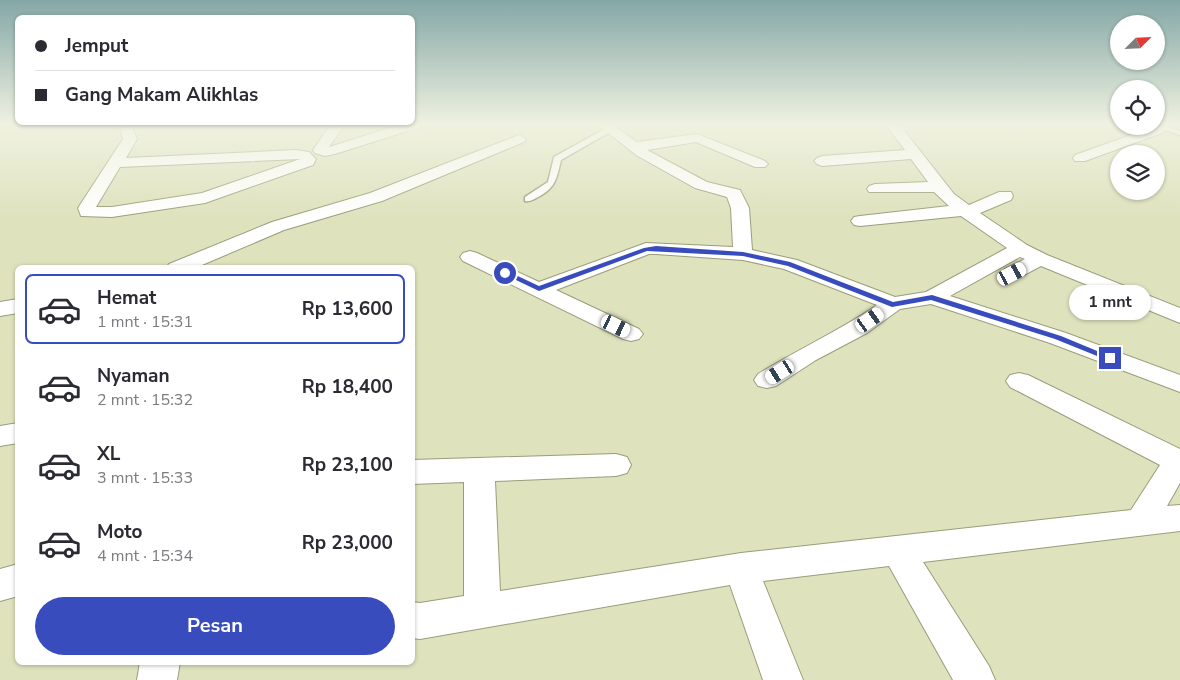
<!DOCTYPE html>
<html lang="id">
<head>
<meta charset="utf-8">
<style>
  body { margin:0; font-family:"Nunito Sans",sans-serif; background:#f2f2f3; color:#2b2b33; height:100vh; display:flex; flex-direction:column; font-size:19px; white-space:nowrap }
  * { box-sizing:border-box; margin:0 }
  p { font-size:16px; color:#7c7c81 }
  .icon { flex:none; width:28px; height:28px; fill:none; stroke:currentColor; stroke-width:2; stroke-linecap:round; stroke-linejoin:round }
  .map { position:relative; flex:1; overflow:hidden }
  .details { position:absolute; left:15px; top:265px; width:400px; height:400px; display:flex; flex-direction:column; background:#fff; border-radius:8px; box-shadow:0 1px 4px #0004 }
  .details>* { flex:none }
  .guide { position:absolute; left:15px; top:15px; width:400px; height:110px; border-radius:8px; box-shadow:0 1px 4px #0004; display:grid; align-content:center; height:110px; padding:0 20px; background:#fff }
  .needle { width:32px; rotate:66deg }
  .controls { position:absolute; left:1110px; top:15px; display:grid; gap:10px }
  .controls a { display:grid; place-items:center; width:55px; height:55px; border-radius:50%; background:#fff; box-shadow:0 1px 4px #0004; font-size:25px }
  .end { position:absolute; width:22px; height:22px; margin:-11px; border:6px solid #394cbe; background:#fff; box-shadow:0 0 0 2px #fff }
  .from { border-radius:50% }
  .bubble { position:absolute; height:35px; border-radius:18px; background:#fff; box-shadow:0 1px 4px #0004; font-size:16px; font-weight:700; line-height:35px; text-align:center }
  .car { position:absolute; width:15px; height:30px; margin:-15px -8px; border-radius:6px; box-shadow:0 0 4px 1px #0007; background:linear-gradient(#fff 24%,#345 0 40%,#fff 0 76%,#345 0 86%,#fff 0) }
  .guide b { display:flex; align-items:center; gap:18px; height:48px; font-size:19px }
  .guide b+b { border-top:1px solid #e1e1e2 }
  .guide i { width:12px; height:12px; background:#2b2b33 }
  ul { padding:9px 0 0; list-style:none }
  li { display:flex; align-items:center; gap:15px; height:70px; margin:0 10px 8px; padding:0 10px; border:2px solid transparent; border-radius:8px }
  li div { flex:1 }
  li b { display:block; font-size:19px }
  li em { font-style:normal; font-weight:700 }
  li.active { border-color:#394cbe }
  li>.icon { width:45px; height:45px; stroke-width:1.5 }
  .primary-button { display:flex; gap:10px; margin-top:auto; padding:10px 20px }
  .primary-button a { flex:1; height:58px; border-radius:30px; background:#394cbe; color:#fff; font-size:20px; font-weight:700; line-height:58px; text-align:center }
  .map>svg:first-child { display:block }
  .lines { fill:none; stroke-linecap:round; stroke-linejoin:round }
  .lane-casing { stroke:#9a9d7a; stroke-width:3 }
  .street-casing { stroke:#9a9d7a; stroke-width:2 }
  .lane { fill:#fff; fill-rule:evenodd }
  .street { fill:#fff; fill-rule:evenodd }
  .route { fill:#394cbe }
</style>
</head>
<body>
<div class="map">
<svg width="1180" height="680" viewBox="0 0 1180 680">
  <rect width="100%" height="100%" fill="#dee2bd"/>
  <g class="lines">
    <defs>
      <g id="lane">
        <polygon points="1162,125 1180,131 1180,135 1160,128 1160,126"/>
        <path d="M608 127 615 129 561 160C557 177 556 187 540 196 534 199 531 202 525 201V197L548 182 554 157Z"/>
      </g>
      <g id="street">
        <path d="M119 124H131L137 139 126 158 296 150 309 152 316 159 313 165 205 203 112 217 81 216 78 208 123 139ZM300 159 202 193 112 207H96L120 167Z"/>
        <polygon points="331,124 345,124 329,147 402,124 422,124 420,127 335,154 325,156 315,153 313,150"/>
        <path d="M597 124H611L637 142 697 134 765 161 768 164 765 167H755L696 142 647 150 707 182 740 190 749 208 752 250 797 260 895 297 926 292 1007 248 961 216 860 226 854 225 851 221 854 217 860 216 949 206 934 192H869L867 189 869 186 875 184 928 182 911 159 822 166 817 164 814 161 817 158 822 156 905 150 885 124H899L954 194 969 205 999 192H1011L1013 196 1011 200 980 213 1027 245 1047 255 1180 308V323L1041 266C1029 272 1018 281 1005 277L1002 273 1005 269 1025 259 1020 257 950 296 1066 333 1180 375V392L1050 343 931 304 900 309 867 333 816 360 776 386 767 388 758 386 754 380 758 374C797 350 839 331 877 305L784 269 743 260 656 254H649L556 290 639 329 643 334 639 339 631 341 623 339 463 261 460 257 463 253 470 251 477 253 539 282 646 243 733 247 731 208 727 197 695 188 636 155Z"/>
        <polygon points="1157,124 1173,124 1162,133 1085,161 1075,161 1073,158 1075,155 1156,126"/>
        <polygon points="519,135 526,139 524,142 382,201 284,230 195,268 166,268 169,264 272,222 370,193"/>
        <polygon points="18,299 18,313 0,316 0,302"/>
        <polygon points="1019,373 1028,375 1180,449 1180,483 1167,506 1180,505 1180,531 923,562 989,666 995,680 953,680 889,566 763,581 803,680 763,680 730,585 420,639 412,638 412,602 420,603 464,596 464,482 412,484 412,460 616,454 627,457 631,465 627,473 616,476 495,481 500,591 741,553 1131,510 1160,465 1010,387 1006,381 1010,375"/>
        <polygon points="18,423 18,443 0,446 0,426"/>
        <polygon points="18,564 18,596 0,601 0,569"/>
        <polygon points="140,662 180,662 177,680 137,680"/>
      </g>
    </defs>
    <use href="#lane" class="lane-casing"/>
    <use href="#street" class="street-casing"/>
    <use href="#lane" class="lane"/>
    <use href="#street" class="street"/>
  </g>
  <linearGradient id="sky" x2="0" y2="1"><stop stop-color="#84a7a6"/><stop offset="0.57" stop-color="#f0f2e1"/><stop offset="1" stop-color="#f0f2e1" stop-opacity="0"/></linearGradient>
  <rect width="1180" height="219" fill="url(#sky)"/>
  <polygon class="route" points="656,246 743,252 790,262 893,302 932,295 1061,336 1114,358 1107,360 1055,339 931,300 892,307 788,266 743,256 647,251 539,291 501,273 507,271 539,286 644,248"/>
</svg>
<div class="controls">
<a><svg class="needle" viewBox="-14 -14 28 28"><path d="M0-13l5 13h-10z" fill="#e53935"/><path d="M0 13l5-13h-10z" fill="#7c7c81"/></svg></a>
<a><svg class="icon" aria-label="locate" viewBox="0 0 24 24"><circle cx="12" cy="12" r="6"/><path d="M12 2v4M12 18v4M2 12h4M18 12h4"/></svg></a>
<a><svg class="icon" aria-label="layers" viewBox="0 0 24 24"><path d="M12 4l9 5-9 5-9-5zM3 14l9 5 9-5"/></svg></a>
</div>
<i class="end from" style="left:505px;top:273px"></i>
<i class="end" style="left:1110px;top:358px"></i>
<div class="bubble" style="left:1069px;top:285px;width:82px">1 mnt</div>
<i class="car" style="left:1012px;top:274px;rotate:62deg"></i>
<i class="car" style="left:870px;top:320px;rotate:55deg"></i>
<i class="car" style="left:616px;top:326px;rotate:116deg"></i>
<i class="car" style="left:780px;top:372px;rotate:238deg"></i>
<div class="guide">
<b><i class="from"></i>Jemput</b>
<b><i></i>Gang Makam Alikhlas</b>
</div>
<section class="details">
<ul>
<li class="active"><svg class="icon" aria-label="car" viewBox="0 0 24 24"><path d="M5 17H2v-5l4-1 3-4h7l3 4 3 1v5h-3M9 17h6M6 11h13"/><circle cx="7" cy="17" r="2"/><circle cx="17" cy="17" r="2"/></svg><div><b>Hemat</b><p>1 mnt · 15:31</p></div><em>Rp 13,600</em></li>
<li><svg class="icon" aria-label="car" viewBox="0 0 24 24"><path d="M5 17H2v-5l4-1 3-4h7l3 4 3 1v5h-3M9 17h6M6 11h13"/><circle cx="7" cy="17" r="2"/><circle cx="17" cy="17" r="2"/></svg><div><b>Nyaman</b><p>2 mnt · 15:32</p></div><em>Rp 18,400</em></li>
<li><svg class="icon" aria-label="car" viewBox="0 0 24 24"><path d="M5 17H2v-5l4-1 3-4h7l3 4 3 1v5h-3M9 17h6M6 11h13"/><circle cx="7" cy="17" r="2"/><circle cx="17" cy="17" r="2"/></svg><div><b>XL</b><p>3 mnt · 15:33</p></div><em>Rp 23,100</em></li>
<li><svg class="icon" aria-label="car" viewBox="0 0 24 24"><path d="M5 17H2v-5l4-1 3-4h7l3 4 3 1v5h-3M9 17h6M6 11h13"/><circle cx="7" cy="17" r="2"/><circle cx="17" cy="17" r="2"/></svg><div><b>Moto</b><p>4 mnt · 15:34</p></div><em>Rp 23,000</em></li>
</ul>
<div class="primary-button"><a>Pesan</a></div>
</section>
</div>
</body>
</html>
